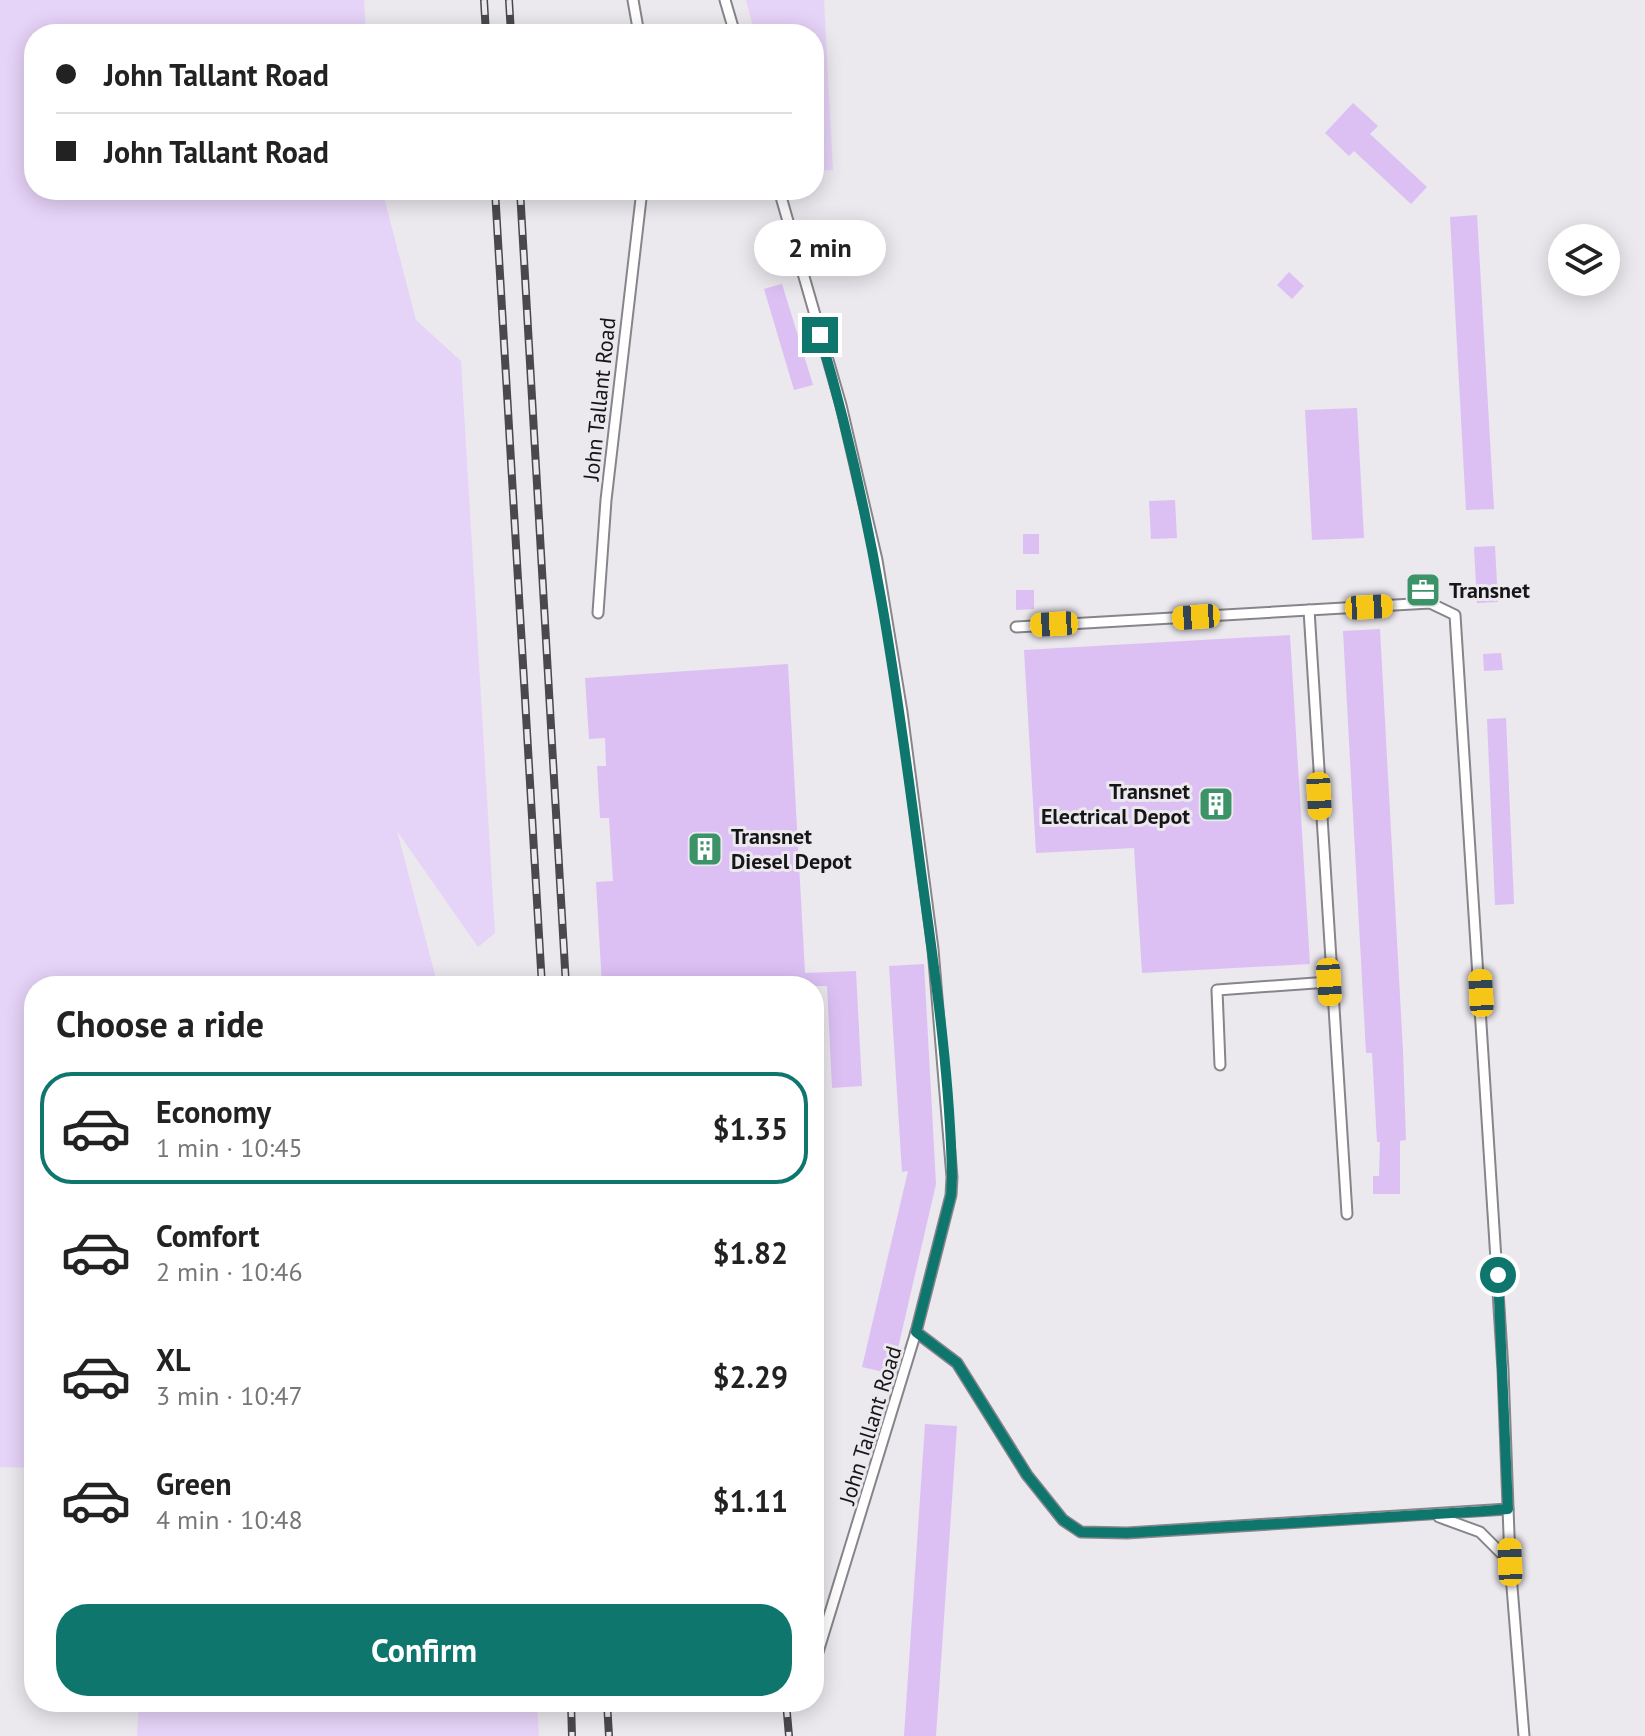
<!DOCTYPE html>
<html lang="en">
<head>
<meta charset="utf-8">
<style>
  body { margin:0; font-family:"PT Sans",sans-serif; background:#f6f6f6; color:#222; height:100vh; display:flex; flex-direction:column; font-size:30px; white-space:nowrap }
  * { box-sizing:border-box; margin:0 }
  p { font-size:26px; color:#767676 }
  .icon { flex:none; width:44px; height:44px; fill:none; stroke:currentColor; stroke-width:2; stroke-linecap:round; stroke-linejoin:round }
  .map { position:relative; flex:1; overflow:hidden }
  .drawer { position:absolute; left:24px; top:976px; width:800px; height:736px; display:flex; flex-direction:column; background:#fff; border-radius:32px; box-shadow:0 4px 20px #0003 }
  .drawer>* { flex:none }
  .hud { position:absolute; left:24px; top:24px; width:800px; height:176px; border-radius:32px; box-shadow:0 4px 20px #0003; display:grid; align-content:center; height:176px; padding:0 32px; background:#fff }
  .controls { position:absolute; left:1548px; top:224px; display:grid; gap:16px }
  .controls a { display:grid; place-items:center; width:72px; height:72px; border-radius:50%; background:#fff; box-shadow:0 4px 20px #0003; font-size:40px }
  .end { position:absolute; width:36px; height:36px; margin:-18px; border:10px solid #0f766e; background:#fff; box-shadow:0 0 0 4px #fff }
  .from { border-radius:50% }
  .bubble { position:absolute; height:56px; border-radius:28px; background:#fff; box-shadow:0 4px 20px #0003; font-size:26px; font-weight:700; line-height:56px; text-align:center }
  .car { position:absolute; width:24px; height:48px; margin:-24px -12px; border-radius:10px; box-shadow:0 0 6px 2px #0007; background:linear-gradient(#f5c518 24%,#345 0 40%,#f5c518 0 76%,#345 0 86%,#f5c518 0) }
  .hud b { display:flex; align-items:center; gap:28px; height:76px; font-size:30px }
  .hud b+b { border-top:2px solid #e0e0e0 }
  .hud i { width:20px; height:20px; background:#222 }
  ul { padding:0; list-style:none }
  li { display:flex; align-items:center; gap:24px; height:112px; margin:0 16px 12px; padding:0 16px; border:4px solid transparent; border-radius:32px }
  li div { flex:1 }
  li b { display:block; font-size:30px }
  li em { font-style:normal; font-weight:700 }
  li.current { border-color:#0f766e }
  li>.icon { width:72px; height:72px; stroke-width:1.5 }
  h2 { padding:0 32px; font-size:36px; line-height:96px }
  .primary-button { display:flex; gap:16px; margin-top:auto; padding:16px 32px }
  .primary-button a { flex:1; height:92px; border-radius:32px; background:#0f766e; color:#fff; font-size:32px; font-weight:700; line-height:92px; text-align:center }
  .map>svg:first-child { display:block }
  .green { fill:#e6d3f8 }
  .building { fill:#dcc0f4 }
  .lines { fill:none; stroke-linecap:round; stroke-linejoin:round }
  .service-casing { stroke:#87848a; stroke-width:13 }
  .service { stroke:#fff; stroke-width:9 }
  .rail-casing { stroke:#49484b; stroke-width:8 }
  .rail { stroke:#ebe8ee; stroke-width:5; stroke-dasharray:15; stroke-linecap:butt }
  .route { stroke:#0f766e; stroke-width:10 }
  .labels { text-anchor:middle; stroke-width:6; stroke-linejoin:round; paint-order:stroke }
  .street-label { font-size:22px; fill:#161517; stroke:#ebe8ee }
  .poi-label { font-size:22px; font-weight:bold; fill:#161517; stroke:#ebe8ee; text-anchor:start }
</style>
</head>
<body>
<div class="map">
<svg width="1645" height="1736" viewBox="0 0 1645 1736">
  <rect width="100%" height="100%" fill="#ebe8ee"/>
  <g class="green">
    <polygon points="0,0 364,0 366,34 34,34 34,190 382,190 416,320 461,361 495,933 478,947 397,831 438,986 34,986 34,1468 0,1467"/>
    <polygon points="746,0 824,0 833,170 814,171 814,34 755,34"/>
    <polygon points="139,1702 537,1702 539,1736 137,1736"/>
  </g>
  <g class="building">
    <polygon points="1353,103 1378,126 1370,134 1427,187 1411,204 1354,151 1349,156 1325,133"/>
    <polygon points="1477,215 1494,509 1466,510 1450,217"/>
    <polygon points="1289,272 1304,286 1292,299 1277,285"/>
    <polygon points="782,284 813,385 794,390 764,289"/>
    <polygon points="1357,408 1364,538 1312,540 1305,410"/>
    <polygon points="1175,500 1177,538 1151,539 1149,501"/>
    <rect x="1023" y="534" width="16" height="20"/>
    <polygon points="1495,546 1498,602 1477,603 1474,547"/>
    <polygon points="1016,590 1034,590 1034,609 1016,610"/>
    <polygon points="1380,629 1403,1051 1406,1140 1400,1141 1400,1194 1373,1194 1373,1176 1379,1176 1380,1142 1377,1142 1372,1053 1366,1053 1343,631"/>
    <polygon points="1290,635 1310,964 1142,973 1134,848 1036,853 1024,650"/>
    <polygon points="1501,653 1503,670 1484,671 1483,654"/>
    <polygon points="788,664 805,973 856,971 862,1086 832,1088 827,986 602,986 596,882 613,881 609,818 600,818 597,766 606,766 605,738 589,739 585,678"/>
    <polygon points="1506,718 1514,904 1495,905 1487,719"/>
    <polygon points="924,964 936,1184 892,1374 862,1367 908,1171 902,1172 889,966"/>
    <polygon points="925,1424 957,1426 936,1736 904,1736"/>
  </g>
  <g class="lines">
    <defs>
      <g id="service">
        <polyline points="633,0 639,34"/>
        <polyline points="725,0 735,34"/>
        <polyline points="779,190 841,405 877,560 902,712 933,949 952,1177 951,1195 916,1332 814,1665"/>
        <polyline points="1309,610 1347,1214"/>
        <polyline points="598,613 606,500 642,190"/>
        <polyline points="1016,627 1430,603 1455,615 1503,1370 1510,1562 1524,1736"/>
        <polyline points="1220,1065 1217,990 1329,982"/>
        <polyline points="916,1332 957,1363 1027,1475 1063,1520 1081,1532 1127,1533 1508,1509"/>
        <polyline points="1439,1517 1480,1532 1510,1562"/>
      </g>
    </defs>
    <use href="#service" class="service-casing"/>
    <use href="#service" class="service"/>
    <defs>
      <g id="rail">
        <polyline points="484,0 486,34"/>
        <polyline points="509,0 511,34"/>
        <polyline points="495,190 542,986"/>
        <polyline points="520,190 566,986"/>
        <polyline points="571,1702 572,1736"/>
        <polyline points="607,1702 609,1736"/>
        <polyline points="786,1702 789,1736"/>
      </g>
    </defs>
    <use href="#rail" class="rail-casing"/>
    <use href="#rail" class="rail"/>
  </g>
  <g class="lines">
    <path class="route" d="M820 335C873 514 896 680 920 864 934 967 950 1072 952 1177L951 1195 916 1332 957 1363 1027 1475 1063 1520 1081 1532 1127 1533 1484 1511 1508 1509 1498 1275"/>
  </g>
  <defs>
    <symbol id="office-square" viewBox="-11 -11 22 22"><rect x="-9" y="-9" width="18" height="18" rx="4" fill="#3b9367" stroke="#ebe8ee"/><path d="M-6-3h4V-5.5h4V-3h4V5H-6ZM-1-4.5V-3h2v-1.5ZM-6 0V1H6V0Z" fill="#fff"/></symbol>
    <symbol id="building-square" viewBox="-11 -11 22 22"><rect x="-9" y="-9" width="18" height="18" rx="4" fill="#3b9367" stroke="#ebe8ee"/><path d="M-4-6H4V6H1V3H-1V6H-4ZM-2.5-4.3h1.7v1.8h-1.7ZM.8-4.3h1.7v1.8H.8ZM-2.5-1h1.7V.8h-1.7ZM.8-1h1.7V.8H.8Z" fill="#fff"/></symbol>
  </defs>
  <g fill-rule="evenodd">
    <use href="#office-square" x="1403" y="570" width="40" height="40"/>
    <use href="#building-square" x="1196" y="784" width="40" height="40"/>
    <use href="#building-square" x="685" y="829" width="40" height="40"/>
  </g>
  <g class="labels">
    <g class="street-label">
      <text transform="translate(599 399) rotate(-84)" y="8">John Tallant Road</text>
      <text transform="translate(870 1425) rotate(-73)" y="8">John Tallant Road</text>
    </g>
    <g class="poi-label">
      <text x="1449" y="598">Transnet</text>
      <text x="1190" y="799" text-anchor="end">Transnet<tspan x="1190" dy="25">Electrical Depot</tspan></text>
      <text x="731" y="844">Transnet<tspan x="731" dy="25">Diesel Depot</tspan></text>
    </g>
  </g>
</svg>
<div class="controls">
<a><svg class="icon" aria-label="layers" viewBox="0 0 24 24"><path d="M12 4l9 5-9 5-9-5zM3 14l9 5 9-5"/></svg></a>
</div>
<i class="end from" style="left:1498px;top:1275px"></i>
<i class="end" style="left:820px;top:335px"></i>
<div class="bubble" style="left:754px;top:220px;width:132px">2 min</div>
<i class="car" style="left:1369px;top:607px;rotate:87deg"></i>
<i class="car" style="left:1196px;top:617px;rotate:266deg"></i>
<i class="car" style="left:1054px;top:624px;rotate:267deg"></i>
<i class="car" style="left:1319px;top:796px;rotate:177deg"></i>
<i class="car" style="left:1329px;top:982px;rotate:176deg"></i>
<i class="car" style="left:1481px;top:993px;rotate:357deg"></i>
<i class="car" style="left:1510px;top:1562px;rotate:358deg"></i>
<div class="hud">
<b><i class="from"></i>John Tallant Road</b>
<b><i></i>John Tallant Road</b>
</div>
<section class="drawer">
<h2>Choose a ride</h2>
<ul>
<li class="current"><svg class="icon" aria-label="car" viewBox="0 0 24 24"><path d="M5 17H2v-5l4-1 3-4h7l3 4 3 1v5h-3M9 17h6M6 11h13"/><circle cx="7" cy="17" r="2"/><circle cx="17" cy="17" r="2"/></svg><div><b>Economy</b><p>1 min · 10:45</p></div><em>$1.35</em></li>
<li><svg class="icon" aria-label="car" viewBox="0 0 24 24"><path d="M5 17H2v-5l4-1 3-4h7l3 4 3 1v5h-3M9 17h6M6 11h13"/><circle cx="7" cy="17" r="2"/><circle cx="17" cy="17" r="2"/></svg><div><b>Comfort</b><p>2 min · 10:46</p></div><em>$1.82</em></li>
<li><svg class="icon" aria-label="car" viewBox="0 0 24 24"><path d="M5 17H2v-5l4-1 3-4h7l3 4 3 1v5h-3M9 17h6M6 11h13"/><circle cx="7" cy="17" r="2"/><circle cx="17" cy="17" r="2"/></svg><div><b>XL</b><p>3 min · 10:47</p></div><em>$2.29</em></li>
<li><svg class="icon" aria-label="car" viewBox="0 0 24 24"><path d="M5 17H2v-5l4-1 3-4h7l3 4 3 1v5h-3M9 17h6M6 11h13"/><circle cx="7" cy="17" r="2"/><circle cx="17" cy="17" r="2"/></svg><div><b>Green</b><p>4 min · 10:48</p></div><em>$1.11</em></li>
</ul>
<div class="primary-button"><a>Confirm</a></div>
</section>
</div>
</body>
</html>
